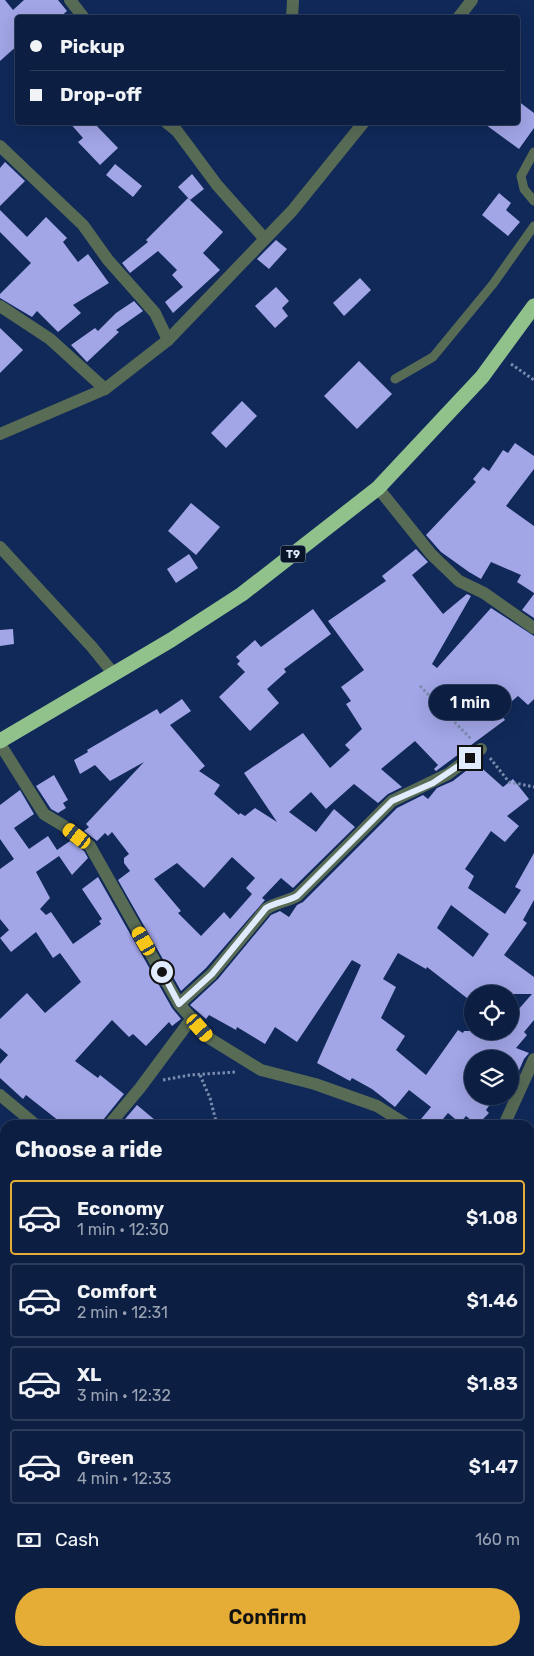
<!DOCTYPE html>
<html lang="en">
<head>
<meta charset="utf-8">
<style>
  body { margin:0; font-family:Rubik,sans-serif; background:#1a2c4e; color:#f1f3f6; height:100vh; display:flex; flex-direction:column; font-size:19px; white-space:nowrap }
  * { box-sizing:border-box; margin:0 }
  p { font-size:16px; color:#9aa2b2 }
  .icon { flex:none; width:28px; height:28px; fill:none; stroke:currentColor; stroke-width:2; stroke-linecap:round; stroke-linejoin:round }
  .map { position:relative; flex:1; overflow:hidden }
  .drawer { position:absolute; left:0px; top:1120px; width:535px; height:536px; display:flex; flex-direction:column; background:#0c1f43; border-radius:15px 15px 0 0; box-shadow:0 5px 20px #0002,0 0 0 1px #2c3d5c }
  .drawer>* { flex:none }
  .top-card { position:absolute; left:15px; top:15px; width:505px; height:110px; border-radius:5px; box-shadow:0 5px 20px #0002,0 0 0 1px #2c3d5c; display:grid; align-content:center; height:110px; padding:0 15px; background:#0c1f43 }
  .fabs { position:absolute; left:464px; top:985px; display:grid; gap:10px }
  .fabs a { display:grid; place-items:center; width:55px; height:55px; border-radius:50%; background:#0c1f43; box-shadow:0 5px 20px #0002,0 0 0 1px #2c3d5c; font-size:25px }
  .end { position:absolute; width:22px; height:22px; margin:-11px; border:6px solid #e0ebfd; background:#111; box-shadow:0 0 0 2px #111 }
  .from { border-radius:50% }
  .bubble { position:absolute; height:35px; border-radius:18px; background:#0c1f43; box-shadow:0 5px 20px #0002,0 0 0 1px #2c3d5c; font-size:16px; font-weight:600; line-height:35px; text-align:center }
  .car { position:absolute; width:15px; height:30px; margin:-15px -8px; border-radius:6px; box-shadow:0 0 4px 1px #0007; background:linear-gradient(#f5c518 24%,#345 0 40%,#f5c518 0 76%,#345 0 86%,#f5c518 0) }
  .top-card b { display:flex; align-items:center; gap:18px; height:48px; font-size:19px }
  .top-card b+b { border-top:1px solid #2c3d5c }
  .top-card i { width:12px; height:12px; background:#f1f3f6 }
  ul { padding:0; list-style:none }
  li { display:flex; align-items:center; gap:15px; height:75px; margin:0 10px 8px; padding:0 5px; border:2px solid #2c3d5c; border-radius:5px }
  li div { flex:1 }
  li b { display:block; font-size:19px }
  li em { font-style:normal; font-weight:600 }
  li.on { border-color:#e5ad36 }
  li>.icon { width:45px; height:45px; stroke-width:1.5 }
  h2 { padding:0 15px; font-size:22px; line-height:60px }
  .pay { display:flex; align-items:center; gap:12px; height:55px; padding:0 15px; font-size:19px }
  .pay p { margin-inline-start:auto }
  .button { display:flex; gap:10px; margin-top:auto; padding:10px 15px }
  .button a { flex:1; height:58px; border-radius:30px; background:#e5ad36; color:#111; font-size:20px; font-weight:600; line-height:58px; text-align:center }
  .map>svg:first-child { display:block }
  .building { fill:#a2a5e6; fill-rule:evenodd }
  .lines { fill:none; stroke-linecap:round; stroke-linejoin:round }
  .path { stroke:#7a8cad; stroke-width:3; stroke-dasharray:2.5 2.5; stroke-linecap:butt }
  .lane { stroke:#586b55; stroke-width:9 }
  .street { stroke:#586b55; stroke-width:12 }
  .highway { stroke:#92c28c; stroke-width:15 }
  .route { stroke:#e0ebfd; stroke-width:6 }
  .labels { text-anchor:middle; stroke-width:5; stroke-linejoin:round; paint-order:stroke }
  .shield { fill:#081429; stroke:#9faabd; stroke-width:1 }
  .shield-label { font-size:11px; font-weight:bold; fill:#e0ebfd }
</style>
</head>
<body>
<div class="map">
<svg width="534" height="1656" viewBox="0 0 534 1656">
  <rect width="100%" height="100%" fill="#102959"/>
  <g class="building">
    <polygon points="0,0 5,0 13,10 24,0 58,0 67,11 59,18 18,18 18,45 0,61"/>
    <polygon points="518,101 534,113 534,128 519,149 482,122 518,122"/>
    <polygon points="69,122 93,122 118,148 100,165 78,142 83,138"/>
    <polygon points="5,162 25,181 0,206 0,168"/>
    <polygon points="115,164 142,186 133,197 106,175"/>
    <polygon points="192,174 204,189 190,200 178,187"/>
    <polygon points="499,193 511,203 506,210 520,222 508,236 482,215"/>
    <polygon points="188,198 223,232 203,253 220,270 173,313 165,302 183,287 172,275 177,270 158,251 130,273 122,263 148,242 146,240"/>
    <polygon points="0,210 27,237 46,217 67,238 63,242 78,262 88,254 109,283 73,305 81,313 58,332 37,311 32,317 0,298 0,294 31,263 0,232"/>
    <polygon points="276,240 287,249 269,269 257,259"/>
    <polygon points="360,278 371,290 344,316 333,303"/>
    <polygon points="276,287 289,301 282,308 288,316 275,328 255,306"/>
    <polygon points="134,301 143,311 116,330 119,332 87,362 71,345 95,328 98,331 116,313"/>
    <polygon points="0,328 23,350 0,373"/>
    <polygon points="359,361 392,394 357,429 324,396"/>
    <polygon points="242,401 257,416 226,448 211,433"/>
    <polygon points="515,443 534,456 534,469 506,506 534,526 534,593 517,582 521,575 491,562 481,579 469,572 441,552 426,535 476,482 473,479 483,467 489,471 503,450 508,453"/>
    <polygon points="191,503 220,527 196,555 168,531"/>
    <path d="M416 549 428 562 412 575 443 614 467 594 471 596 432 664 437 668 491 608 534 636V699L528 705 518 696 499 712 505 720 436 771 434 769 438 765 415 741 381 769 402 787 388 794 378 803 354 784 326 809 311 792 289 812 316 832 334 809 355 827 293 888 281 878 262 898 265 900 206 968 181 991 118 880 130 871 124 863V858L129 854 112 832 108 836 105 833 97 841 84 831 89 827 86 824 144 762 110 781 95 765 80 774 74 760 88 752 87 750 157 709 160 714 182 699 191 711 170 725 205 766 199 771 220 785 214 794 239 815 240 813 245 816 255 808 277 822 244 773 303 733 330 768 350 750 345 745 362 729 346 704 351 701 341 687 364 670 328 621 386 581 382 576ZM232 857 255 878 246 888 252 894 230 919 224 912 201 936 178 913 181 911 154 879 177 863 204 888Z"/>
    <polygon points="189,554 198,568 176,583 167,569"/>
    <polygon points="534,594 534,618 522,610"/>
    <polygon points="313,609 331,634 284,669 286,672 267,689 279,703 250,731 219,697 245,672 237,664 240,661 236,657 255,640 261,647"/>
    <polygon points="13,629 14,644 0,646 0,630"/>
    <path d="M476 763 503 787 513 779 529 799 507 816 519 826 505 842 491 831 465 869 474 876 468 888 505 914 521 890 515 887 534 853V900L523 920 527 923 504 955 534 977V1020L524 1032 527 1035 516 1048 529 1053 524 1059 510 1091V1059H472V1096H496L486 1110 489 1113 477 1125 466 1116 460 1123 448 1113 438 1125H416L431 1107 409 1090 395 1107 372 1089 352 1078 350 1081 317 1063 361 965 352 960 297 1042 275 1027 265 1044 237 1027 236 1030 209 1015 206 1019 190 1005 218 979 271 915 280 911 289 917 297 905 303 902 397 808 423 795 428 799 437 788 453 781ZM451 905 489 934 473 957 437 928ZM398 953 426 969 427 967 472 1002V994H532L510 1019V1031H464L463 1033 458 1030 426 1075 396 1050 405 1036 381 1018 396 987 383 979Z"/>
    <polygon points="54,775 68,800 63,803 66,808 58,813 51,809 36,786"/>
    <polygon points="20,790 34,814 14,828 29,849 48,836 57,850 70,841 84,851 88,858 72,875 59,856 36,872 50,898 40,909 46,915 51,912 73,944 101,924 99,921 102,919 82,889 98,877 172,1008 181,1019 172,1026 169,1022 146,1046 133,1034 129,1037 112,1020 75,1061 98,1078 100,1075 124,1094 103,1120 101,1125 64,1125 26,1095 23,1099 0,1078 0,1064 8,1055 0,1048 0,1019 27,993 45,1013 81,982 60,953 53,958 36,932 11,952 0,938 9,930 0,919 0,869 14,859 0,839 0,805"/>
    <polygon points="137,1105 161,1125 120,1125"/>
  </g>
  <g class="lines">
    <g class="path">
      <polyline points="511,364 534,380"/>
      <polyline points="420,686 471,739"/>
      <polyline points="490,758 509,782 534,787"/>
      <polyline points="200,1075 210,1098 217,1125"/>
      <polyline points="163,1080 190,1075 236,1072"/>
      <polyline points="530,1224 534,1225"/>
      <polyline points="530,1310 534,1312"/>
      <polyline points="107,1651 116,1656"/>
    </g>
    <g class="lane">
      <polyline points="534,152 521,176 524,189 534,201"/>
      <polyline points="395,379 433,357 493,284 534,226"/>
    </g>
    <g class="street">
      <polyline points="70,0 84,18"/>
      <polyline points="292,18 293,0"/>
      <polyline points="458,18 472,0"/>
      <polyline points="166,122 177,131 217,185 264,238"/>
      <polyline points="0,146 83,225 108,260 155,313 168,340"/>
      <polyline points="0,306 50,339 105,389"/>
      <polyline points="0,434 105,389 168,340 292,211 364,122"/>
      <polyline points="378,488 431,554 459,581 484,593 534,628"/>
      <polyline points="0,547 92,647 113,673"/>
      <polyline points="0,744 44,814 64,826 90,846 179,1004 209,1038 261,1070 315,1084 377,1106 407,1125"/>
      <path d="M179 1004 212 974 266 909C276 902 286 902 297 896L392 801 448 774 481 749"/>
      <polyline points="0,1095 36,1125"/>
      <polyline points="109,1125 140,1088 192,1018"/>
      <polyline points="504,1125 534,1059"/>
      <polyline points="530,1453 534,1445"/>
      <polyline points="0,1457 5,1457"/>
      <polyline points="530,1481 534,1483"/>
      <polyline points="0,1593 5,1591"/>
      <polyline points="303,1651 303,1656"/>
      <polyline points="179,1656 183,1651"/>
    </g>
    <polyline class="highway" points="0,741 171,640 242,594 378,488 482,377 534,306"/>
  </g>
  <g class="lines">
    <path class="route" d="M162 972 179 1004 212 974 266 908C276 902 286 902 297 896L392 801 433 783 470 758"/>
  </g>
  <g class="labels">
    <rect class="shield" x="280.5" y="545.5" width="25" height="17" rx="4"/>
    <g class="shield-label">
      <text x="293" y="558">T9</text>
    </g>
  </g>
</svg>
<div class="fabs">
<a><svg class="icon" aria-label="locate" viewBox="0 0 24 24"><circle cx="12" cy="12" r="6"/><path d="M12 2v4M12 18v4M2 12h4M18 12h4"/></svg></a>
<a><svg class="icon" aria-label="layers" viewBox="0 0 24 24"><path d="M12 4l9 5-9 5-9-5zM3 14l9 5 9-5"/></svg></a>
</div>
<i class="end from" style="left:162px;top:972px"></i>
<i class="end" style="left:470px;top:758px"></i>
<div class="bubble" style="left:429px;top:685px;width:82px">1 min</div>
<i class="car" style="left:77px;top:836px;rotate:308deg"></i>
<i class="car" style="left:144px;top:941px;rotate:330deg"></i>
<i class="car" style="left:200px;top:1028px;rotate:139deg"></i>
<div class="top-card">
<b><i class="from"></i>Pickup</b>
<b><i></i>Drop-off</b>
</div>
<section class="drawer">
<h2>Choose a ride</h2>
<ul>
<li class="on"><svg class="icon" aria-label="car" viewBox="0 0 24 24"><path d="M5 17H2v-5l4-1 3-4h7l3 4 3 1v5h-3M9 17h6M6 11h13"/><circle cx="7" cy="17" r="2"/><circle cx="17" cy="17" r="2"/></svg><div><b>Economy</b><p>1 min · 12:30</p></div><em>$1.08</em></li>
<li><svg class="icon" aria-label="car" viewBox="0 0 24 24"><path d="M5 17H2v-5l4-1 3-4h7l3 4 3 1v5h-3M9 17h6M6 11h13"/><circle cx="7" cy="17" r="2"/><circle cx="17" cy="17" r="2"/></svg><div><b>Comfort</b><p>2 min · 12:31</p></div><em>$1.46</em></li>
<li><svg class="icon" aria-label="car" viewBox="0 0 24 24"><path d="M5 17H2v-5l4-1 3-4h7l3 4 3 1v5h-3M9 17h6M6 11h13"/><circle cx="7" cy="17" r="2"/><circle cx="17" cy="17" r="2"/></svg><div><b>XL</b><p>3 min · 12:32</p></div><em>$1.83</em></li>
<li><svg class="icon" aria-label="car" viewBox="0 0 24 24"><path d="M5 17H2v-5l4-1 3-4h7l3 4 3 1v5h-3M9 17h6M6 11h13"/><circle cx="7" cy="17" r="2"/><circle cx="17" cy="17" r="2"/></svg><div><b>Green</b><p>4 min · 12:33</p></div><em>$1.47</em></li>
</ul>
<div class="pay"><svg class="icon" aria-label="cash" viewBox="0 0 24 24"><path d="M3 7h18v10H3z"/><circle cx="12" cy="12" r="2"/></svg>Cash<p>160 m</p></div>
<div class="button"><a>Confirm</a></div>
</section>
</div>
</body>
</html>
